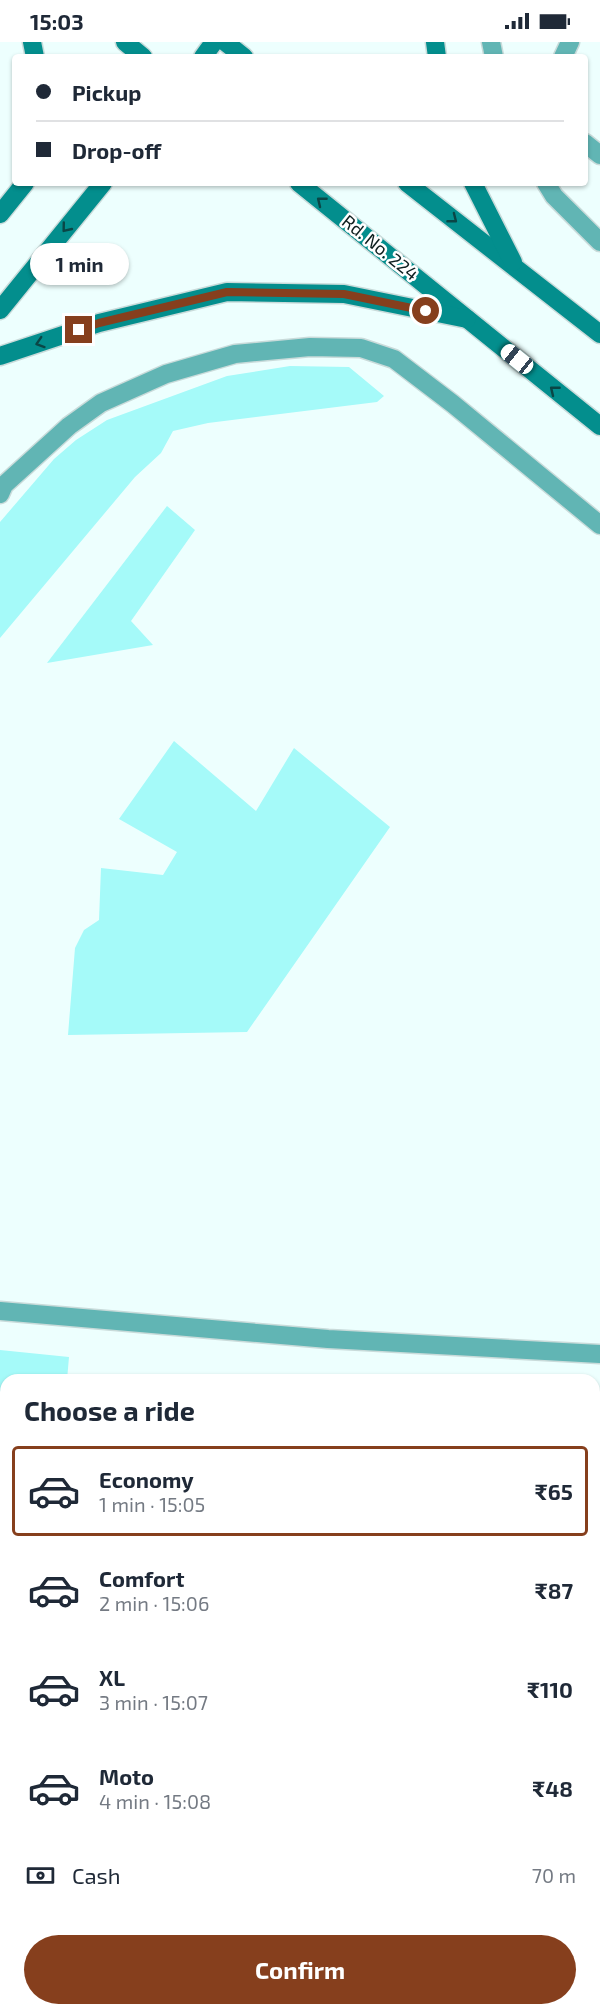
<!DOCTYPE html>
<html lang="en">
<head>
<meta charset="utf-8">
<style>
  body { margin:0; font-family:"Exo 2",sans-serif; background:#f2f2f3; color:#1f2937; height:100vh; display:flex; flex-direction:column; font-size:22px; white-space:nowrap }
  * { box-sizing:border-box; margin:0 }
  p { font-size:20px; color:#747a83 }
  .icon { flex:none; width:33px; height:33px; fill:none; stroke:currentColor; stroke-width:2; stroke-linecap:round; stroke-linejoin:round }
  .map { position:relative; flex:1; overflow:hidden }
  .details { position:absolute; left:0px; top:1332px; width:600px; height:642px; display:flex; flex-direction:column; background:#fff; border-radius:18px 18px 0 0; box-shadow:0 2px 4px #0004 }
  .details>* { flex:none }
  .top-card { position:absolute; left:12px; top:12px; width:576px; height:132px; border-radius:6px; box-shadow:0 2px 4px #0004; display:grid; align-content:center; height:132px; padding:0 24px; background:#fff }
  .end { position:absolute; width:27px; height:27px; margin:-14px; border:8px solid #863f1d; background:#fff; box-shadow:0 0 0 3px #fff }
  .from { border-radius:50% }
  .bubble { position:absolute; height:42px; border-radius:21px; background:#fff; box-shadow:0 2px 4px #0004; font-size:20px; font-weight:700; line-height:42px; text-align:center }
  .car { position:absolute; width:18px; height:36px; margin:-18px -9px; border-radius:8px; box-shadow:0 0 4px 2px #0007; background:linear-gradient(#fff 24%,#345 0 40%,#fff 0 76%,#345 0 86%,#fff 0) }
  .top-card b { display:flex; align-items:center; gap:21px; height:57px; font-size:22px }
  .top-card b+b { border-top:2px solid #e0e1e3 }
  .top-card i { width:15px; height:15px; background:#1f2937 }
  ul { padding:0; list-style:none }
  li { display:flex; align-items:center; gap:18px; height:90px; margin:0 12px 9px; padding:0 12px; border:3px solid transparent; border-radius:6px }
  li div { flex:1 }
  li b { display:block; font-size:22px }
  li em { font-style:normal; font-weight:700 }
  li.current { border-color:#863f1d }
  li>.icon { width:54px; height:54px; stroke-width:1.5 }
  h2 { padding:0 24px; font-size:27px; line-height:72px }
  .pay { display:flex; align-items:center; gap:15px; height:66px; padding:0 24px; font-size:22px }
  .pay p { margin-inline-start:auto }
  .cta { display:flex; gap:12px; margin-top:auto; padding:12px 24px }
  .cta a { flex:1; height:69px; border-radius:36px; background:#863f1d; color:#fff; font-size:24px; font-weight:700; line-height:69px; text-align:center }
  .status { display:flex; justify-content:space-between; align-items:center; height:42px; padding:0 30px; background:#fff; direction:ltr }
  .status svg { height:16px; fill:currentColor }
  .map>svg:first-child { display:block }
  .green { fill:#a5faf9 }
  .lines { fill:none; stroke-linecap:round; stroke-linejoin:round }
  .street-casing { stroke:#c9dbda; stroke-width:21 }
  .secondary-casing { stroke:#c9dbda; stroke-width:21 }
  .street { stroke:#61b5b4; stroke-width:18 }
  .secondary { stroke:#038e8d; stroke-width:18 }
  .oneway { stroke:#0a4646 }
  .route { stroke:#863f1d; stroke-width:8 }
  .labels { text-anchor:middle; stroke-width:5; stroke-linejoin:round; paint-order:stroke }
  .street-label { font-size:18px; fill:#0e1f1f; stroke:#fff }
</style>
</head>
<body>
<div class="status"><b>15:03</b><svg viewBox="0 0 49 12"><path d="M0 12V9h3v3zM5 12V6h3v6zM10 12V3h3v9zM15 12V0h3v12zM26 1h20v11H26zM47 4h2v5h-2z"/></svg></div>
<div class="map">
<svg width="600" height="1974" viewBox="0 0 600 1974">
  <rect width="100%" height="100%" fill="#edfffe"/>
  <g class="green">
    <polygon points="290,324 349,325 384,354 377,360 208,381 173,389 161,411 135,435 0,596 0,480 54,417 76,398 107,378 227,334"/>
    <polygon points="167,464 195,488 131,579 153,603 47,621"/>
    <polygon points="174,699 256,769 294,706 390,785 247,990 68,993 75,906 84,888 99,878 101,826 163,833 177,810 119,777"/>
    <polygon points="0,1308 69,1315 67,1338 6,1338 6,1639 0,1638"/>
  </g>
  <g class="lines">
    <defs>
      <g id="street">
        <polyline points="491,0 494,15"/>
        <polyline points="563,15 570,0"/>
        <polyline points="585,101 600,113"/>
        <polyline points="546,141 554,154 600,200"/>
        <polyline points="0,452 4,443 69,384 101,361 166,332 235,312 310,305 361,306 394,317 453,362 600,483"/>
        <polyline points="0,1269 328,1297 600,1312"/>
        <polyline points="594,1619 600,1620"/>
        <polyline points="594,1792 600,1793"/>
        <polyline points="594,1957 600,1911"/>
        <polyline points="99,1974 100,1968"/>
        <polyline points="292,1974 293,1968"/>
        <polyline points="400,1974 401,1968"/>
      </g>
      <g id="secondary">
        <polyline points="32,0 35,15"/>
        <polyline points="125,0 143,15"/>
        <polyline points="225,0 244,15"/>
        <polyline points="435,0 437,15"/>
        <polyline points="203,15 214,0"/>
        <polyline points="299,141 600,384"/>
        <polyline points="407,141 600,292"/>
        <polyline points="473,141 513,220"/>
        <polyline points="0,172 25,141"/>
        <polyline points="0,268 103,141"/>
        <polyline points="0,314 99,281 227,250 344,252 467,277"/>
      </g>
    </defs>
    <use href="#street" class="street-casing"/>
    <use href="#secondary" class="secondary-casing"/>
    <use href="#street" class="street"/>
    <use href="#secondary" class="secondary"/>
  </g>
  <defs><path id="oneway-chevron" d="M-2-3.5L2.5 0L-2 3.5" fill="none" stroke-width="1.6" stroke-linecap="round" stroke-linejoin="round" transform="scale(1.5)"/></defs>
  <g class="oneway">
    <use href="#oneway-chevron" transform="translate(321 159) rotate(-141)"/>
    <use href="#oneway-chevron" transform="translate(453 177) rotate(38)"/>
    <use href="#oneway-chevron" transform="translate(66 186) rotate(129)"/>
    <use href="#oneway-chevron" transform="translate(40 301) rotate(162)"/>
    <use href="#oneway-chevron" transform="translate(554 348) rotate(-141)"/>
  </g>
  <g class="lines">
    <polyline class="route" points="79,288 99,281 227,250 344,252 426,269"/>
  </g>
  <g class="labels">
    <g class="street-label">
      <text transform="translate(380 206) rotate(39)" y="6">Rd. No. 224</text>
    </g>
  </g>
</svg>
<i class="end from" style="left:426px;top:269px"></i>
<i class="end" style="left:79px;top:288px"></i>
<div class="bubble" style="left:30px;top:201px;width:99px">1 min</div>
<i class="car" style="left:517px;top:317px;rotate:309deg"></i>
<div class="top-card">
<b><i class="from"></i>Pickup</b>
<b><i></i>Drop-off</b>
</div>
<section class="details">
<h2>Choose a ride</h2>
<ul>
<li class="current"><svg class="icon" aria-label="car" viewBox="0 0 24 24"><path d="M5 17H2v-5l4-1 3-4h7l3 4 3 1v5h-3M9 17h6M6 11h13"/><circle cx="7" cy="17" r="2"/><circle cx="17" cy="17" r="2"/></svg><div><b>Economy</b><p>1 min · 15:05</p></div><em>₹65</em></li>
<li><svg class="icon" aria-label="car" viewBox="0 0 24 24"><path d="M5 17H2v-5l4-1 3-4h7l3 4 3 1v5h-3M9 17h6M6 11h13"/><circle cx="7" cy="17" r="2"/><circle cx="17" cy="17" r="2"/></svg><div><b>Comfort</b><p>2 min · 15:06</p></div><em>₹87</em></li>
<li><svg class="icon" aria-label="car" viewBox="0 0 24 24"><path d="M5 17H2v-5l4-1 3-4h7l3 4 3 1v5h-3M9 17h6M6 11h13"/><circle cx="7" cy="17" r="2"/><circle cx="17" cy="17" r="2"/></svg><div><b>XL</b><p>3 min · 15:07</p></div><em>₹110</em></li>
<li><svg class="icon" aria-label="car" viewBox="0 0 24 24"><path d="M5 17H2v-5l4-1 3-4h7l3 4 3 1v5h-3M9 17h6M6 11h13"/><circle cx="7" cy="17" r="2"/><circle cx="17" cy="17" r="2"/></svg><div><b>Moto</b><p>4 min · 15:08</p></div><em>₹48</em></li>
</ul>
<div class="pay"><svg class="icon" aria-label="cash" viewBox="0 0 24 24"><path d="M3 7h18v10H3z"/><circle cx="12" cy="12" r="2"/></svg>Cash<p>70 m</p></div>
<div class="cta"><a>Confirm</a></div>
</section>
</div>
</body>
</html>
